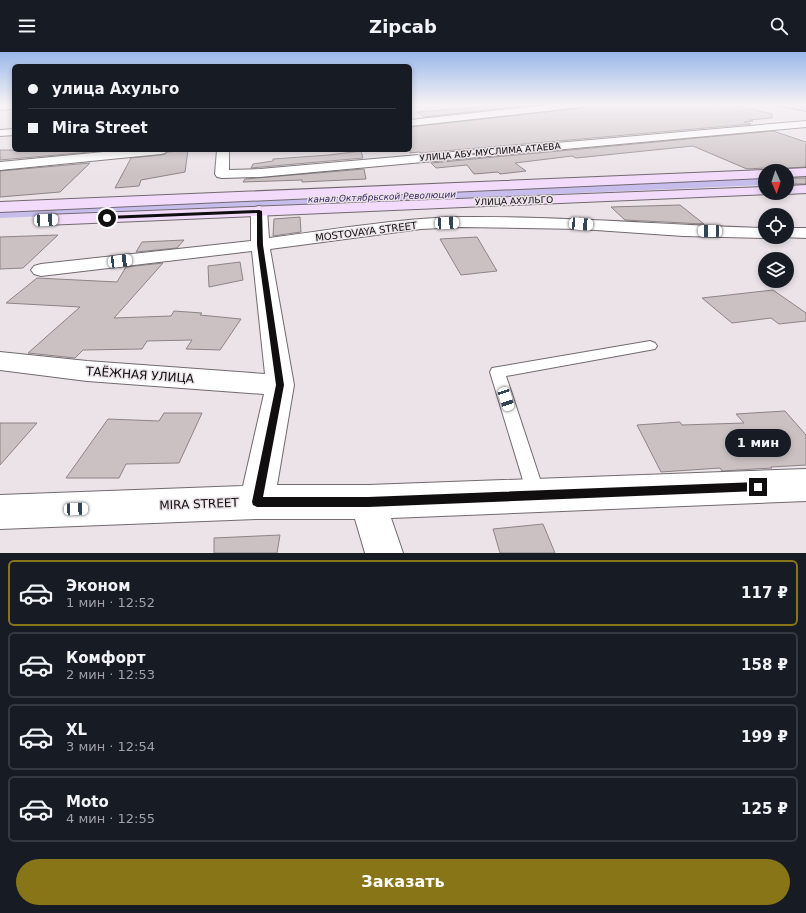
<!DOCTYPE html>
<html lang="ru">
<head>
<meta charset="utf-8">
<style>
  body { margin:0; font-family:"DejaVu Sans",sans-serif; background:#242831; color:#f1f3f6; height:100vh; display:flex; flex-direction:column; font-size:15px; white-space:nowrap }
  * { box-sizing:border-box; margin:0 }
  p { font-size:13px; color:#9ea1a6 }
  .icon { flex:none; width:22px; height:22px; fill:none; stroke:currentColor; stroke-width:2; stroke-linecap:round; stroke-linejoin:round }
  .map { position:relative; height:501px; overflow:hidden }
  .sheet { display:flex; flex-direction:column; background:#171b24; flex:1 }
  .sheet>* { flex:none }
  .banner { position:absolute; left:12px; top:12px; width:400px; height:88px; border-radius:6px; box-shadow:0 2px 6px #0003; display:grid; align-content:center; height:88px; padding:0 16px; background:#171b24 }
  .needle { width:26px; rotate:177deg }
  .tools { position:absolute; left:758px; top:112px; display:grid; gap:8px }
  .tools a { display:grid; place-items:center; width:36px; height:36px; border-radius:50%; background:#171b24; box-shadow:0 2px 6px #0003; font-size:20px }
  .end { position:absolute; width:18px; height:18px; margin:-9px; border:5px solid #100e0f; background:#fff; box-shadow:0 0 0 2px #fff }
  .from { border-radius:50% }
  .bubble { position:absolute; height:28px; border-radius:14px; background:#171b24; box-shadow:0 2px 6px #0003; font-size:13px; font-weight:800; line-height:28px; text-align:center }
  .car { position:absolute; width:12px; height:24px; margin:-12px -6px; border-radius:5px; box-shadow:0 0 3px 1px #0007; background:linear-gradient(#fff 24%,#345 0 40%,#fff 0 76%,#345 0 86%,#fff 0) }
  .banner b { display:flex; align-items:center; gap:14px; height:38px; font-size:15px }
  .banner b+b { border-top:1px solid #363941 }
  .banner i { width:10px; height:10px; background:#f1f3f6 }
  ul { padding:7px 0 0; list-style:none }
  li { display:flex; align-items:center; gap:12px; height:66px; margin:0 8px 6px; padding:0 8px; border:2px solid #363941; border-radius:6px }
  li div { flex:1 }
  li b { display:block; font-size:15px }
  li em { font-style:normal; font-weight:800 }
  li.on { border-color:#877518 }
  li>.icon { width:36px; height:36px; stroke-width:1.5 }
  .cta { display:flex; gap:8px; margin-top:auto; padding:8px 16px }
  .cta a { flex:1; height:46px; border-radius:24px; background:#877518; color:#fff; font-size:16px; font-weight:800; line-height:46px; text-align:center }
  header { display:flex; justify-content:space-between; align-items:center; height:52px; padding:0 16px; background:#171b24; font-size:18px; font-weight:800 }
  .map>svg:first-child { display:block }
  .lines { fill:none; stroke-linecap:round; stroke-linejoin:round }
  .canal { fill:#c6bdec; fill-rule:evenodd }
  .building { fill:#cbc1c3; stroke:#8d8486 }
  .lane-casing { stroke:#726a6f; stroke-width:2 }
  .street-casing { stroke:#726a6f; stroke-width:2 }
  .secondary-casing { stroke:#726a6f; stroke-width:2 }
  .lane { fill:#fff; fill-rule:evenodd }
  .street { fill:#fff; fill-rule:evenodd }
  .secondary { fill:#f3dcfb; fill-rule:evenodd }
  .route { fill:#100e0f }
  .labels { text-anchor:middle; stroke-width:3; stroke-linejoin:round; paint-order:stroke }
  .far-street-label { font-size:9px; fill:#100e0f; stroke:#ebe3e8 }
  .far-water-label { font-size:9px; font-style:italic; fill:#382760; stroke:#ebe3e8 }
  .street-label { font-size:10px; fill:#100e0f; stroke:#ebe3e8 }
  .near-street-label { font-size:12px; fill:#100e0f; stroke:#ebe3e8 }
</style>
</head>
<body>
<header><svg class="icon" aria-label="menu" viewBox="0 0 24 24"><path d="M4 6h16M4 12h16M4 18h16"/></svg>Zipcab<svg class="icon" aria-label="search" viewBox="0 0 24 24"><circle cx="10" cy="10" r="6"/><path d="M15 15l6 6"/></svg></header>
<div class="map">
<svg width="806" height="501" viewBox="0 0 806 501">
  <rect width="100%" height="100%" fill="#ebe3e8"/>
  <g class="lines">
    <polygon class="canal" points="765,125 765,133 0,166 0,156"/>
  </g>
  <g class="building">
    <polygon points="517,52 541,52 424,65 417,60"/>
    <polygon points="587,52 707,52 716,54 729,52 772,62 772,66 749,68 753,69 744,70 751,72 421,101 419,100 410,101 410,75 582,56"/>
    <polygon points="773,79 806,90 806,115 787,116 781,119 770,119 765,116 747,117 693,94 576,106 572,104 515,111 526,119 500,122 498,120 474,122 467,113 436,116 431,111"/>
    <polygon points="0,98 91,98 90,100 0,108"/>
    <polygon points="188,98 185,120 141,128 139,134 115,136 131,106 161,103 165,102 168,100"/>
    <polygon points="361,99 363,106 251,116 253,112 273,109 273,107 329,103"/>
    <polygon points="90,111 60,140 0,145 0,119"/>
    <polygon points="364,117 366,127 302,130 302,128 243,130 245,127"/>
    <rect x="787" y="126" width="19" height="6"/>
    <polygon points="680,153 704,172 625,168 611,155"/>
    <polygon points="300,165 301,180 273,184 274,167"/>
    <polygon points="58,183 23,216 0,217 0,185"/>
    <polygon points="477,185 497,219 461,223 440,187"/>
    <polygon points="184,188 177,196 136,200 142,190"/>
    <polygon points="240,210 243,228 209,235 208,214"/>
    <polygon points="163,211 114,266 171,264 174,259 202,261 200,263 241,267 220,298 186,297 192,288 147,289 142,297 83,298 75,306 28,301 80,255 6,251 37,226 117,230 126,215"/>
    <polygon points="773,238 806,261 806,269 779,272 771,266 732,271 702,246"/>
    <polygon points="785,359 806,383 806,413 771,415 772,416 722,419 720,416 661,420 637,373 680,370 682,373 744,371 736,362"/>
    <polygon points="164,361 202,361 179,411 126,412 119,426 66,426 108,367 159,369"/>
    <polygon points="0,371 37,371 0,413"/>
    <polygon points="543,472 555,501 500,501 493,477"/>
    <polygon points="280,483 277,501 214,501 214,486"/>
  </g>
  <g class="lines">
    <defs>
      <polygon id="lane" points="650,289 655,291 657,294 655,297 506,324 545,442 543,448 536,451 529,448 490,320 492,316"/>
      <g id="street">
        <polygon points="0,52 14,52 14,57 0,58"/>
        <polygon points="556,52 586,52 582,55 410,74 410,68"/>
        <polygon points="806,69 806,75 260,125 222,126 217,125 215,122 217,98 229,98 229,118 260,117"/>
        <polygon points="14,77 14,83 0,84 0,78"/>
        <polygon points="124,98 167,98 165,101 161,102 0,118 0,110"/>
        <path d="M259 154 265 156 267 159 269 186C331 178 399 166 462 165 563 164 664 173 765 176V185H770L765 186 683 184 581 177 461 175 421 177 270 197 294 333 277 433H368L806 417V449L391 466 403 501H365L355 467H257L0 477V443L243 434 264 342 87 329 0 318V300L87 309 265 322 252 199 41 224 34 222 31 218 34 214 41 212 251 189V159L253 156Z"/>
        <polygon points="787,176 806,176 806,186 782,185 787,185"/>
      </g>
      <g id="secondary">
        <polygon points="781,52 806,53 806,59 782,54"/>
        <polygon points="806,116 806,124 787,125 787,119 782,119 787,117"/>
        <polygon points="765,118 769,119 765,119 765,126 0,160 0,150"/>
        <polygon points="806,133 806,141 787,142 782,141 787,141 787,134"/>
        <polygon points="765,135 765,141 771,141 770,142 45,173 39,172 37,168 39,164 45,163"/>
      </g>
    </defs>
    <use href="#lane" class="lane-casing"/>
    <use href="#street" class="street-casing"/>
    <use href="#secondary" class="secondary-casing"/>
    <use href="#lane" class="lane"/>
    <use href="#street" class="street"/>
    <use href="#secondary" class="secondary"/>
  </g>
  <linearGradient id="sky" x2="0" y2="1"><stop stop-color="#9ab8ea"/><stop offset="0.43" stop-color="#f6f2f5"/><stop offset="1" stop-color="#f6f2f5" stop-opacity="0"/></linearGradient>
  <rect width="806" height="122" fill="url(#sky)"/>
  <polygon class="route" points="259,158 262,159 263,193 284,333 263,445 368,445 758,430 762,432 764,435 762,438 758,439 368,455 257,455 253,453 252,450 276,333 257,193 257,161 107,167 104,166 107,164"/>
  <g class="labels">
    <g class="far-street-label">
      <text transform="translate(490 100) rotate(-5)" y="3">УЛИЦА АБУ-МУСЛИМА АТАЕВА</text>
      <text transform="translate(514 149) rotate(-2)" y="3">УЛИЦА АХУЛЬГО</text>
    </g>
    <g class="far-water-label">
      <text transform="translate(382 145) rotate(-2)" y="3">канал Октябрьской Революции</text>
    </g>
    <g class="street-label">
      <text transform="translate(366 179) rotate(-7)" y="4">MOSTOVAYA STREET</text>
    </g>
    <g class="near-street-label">
      <text transform="translate(140 323) rotate(4)" y="4">ТАЁЖНАЯ УЛИЦА</text>
      <text transform="translate(199 452) rotate(-2)" y="4">MIRA STREET</text>
    </g>
  </g>
</svg>
<div class="tools">
<a><svg class="needle" viewBox="-14 -14 28 28"><path d="M0-13l5 13h-10z" fill="#e53935"/><path d="M0 13l5-13h-10z" fill="#9ea1a6"/></svg></a>
<a><svg class="icon" aria-label="locate" viewBox="0 0 24 24"><circle cx="12" cy="12" r="6"/><path d="M12 2v4M12 18v4M2 12h4M18 12h4"/></svg></a>
<a><svg class="icon" aria-label="layers" viewBox="0 0 24 24"><path d="M12 4l9 5-9 5-9-5zM3 14l9 5 9-5"/></svg></a>
</div>
<i class="end from" style="left:107px;top:166px"></i>
<i class="end" style="left:758px;top:435px"></i>
<div class="bubble" style="left:725px;top:377px;width:66px">1 мин</div>
<i class="car" style="left:46px;top:168px;rotate:87deg"></i>
<i class="car" style="left:447px;top:171px;rotate:87deg"></i>
<i class="car" style="left:581px;top:172px;rotate:94deg"></i>
<i class="car" style="left:710px;top:179px;rotate:271deg"></i>
<i class="car" style="left:120px;top:209px;rotate:83deg"></i>
<i class="car" style="left:506px;top:347px;rotate:162deg"></i>
<i class="car" style="left:76px;top:457px;rotate:88deg"></i>
<div class="banner">
<b><i class="from"></i>улица Ахульго</b>
<b><i></i>Mira Street</b>
</div>
</div>
<section class="sheet">
<ul>
<li class="on"><svg class="icon" aria-label="car" viewBox="0 0 24 24"><path d="M5 17H2v-5l4-1 3-4h7l3 4 3 1v5h-3M9 17h6M6 11h13"/><circle cx="7" cy="17" r="2"/><circle cx="17" cy="17" r="2"/></svg><div><b>Эконом</b><p>1 мин · 12:52</p></div><em>117 ₽</em></li>
<li><svg class="icon" aria-label="car" viewBox="0 0 24 24"><path d="M5 17H2v-5l4-1 3-4h7l3 4 3 1v5h-3M9 17h6M6 11h13"/><circle cx="7" cy="17" r="2"/><circle cx="17" cy="17" r="2"/></svg><div><b>Комфорт</b><p>2 мин · 12:53</p></div><em>158 ₽</em></li>
<li><svg class="icon" aria-label="car" viewBox="0 0 24 24"><path d="M5 17H2v-5l4-1 3-4h7l3 4 3 1v5h-3M9 17h6M6 11h13"/><circle cx="7" cy="17" r="2"/><circle cx="17" cy="17" r="2"/></svg><div><b>XL</b><p>3 мин · 12:54</p></div><em>199 ₽</em></li>
<li><svg class="icon" aria-label="car" viewBox="0 0 24 24"><path d="M5 17H2v-5l4-1 3-4h7l3 4 3 1v5h-3M9 17h6M6 11h13"/><circle cx="7" cy="17" r="2"/><circle cx="17" cy="17" r="2"/></svg><div><b>Moto</b><p>4 мин · 12:55</p></div><em>125 ₽</em></li>
</ul>
<div class="cta"><a>Заказать</a></div>
</section>
</body>
</html>
